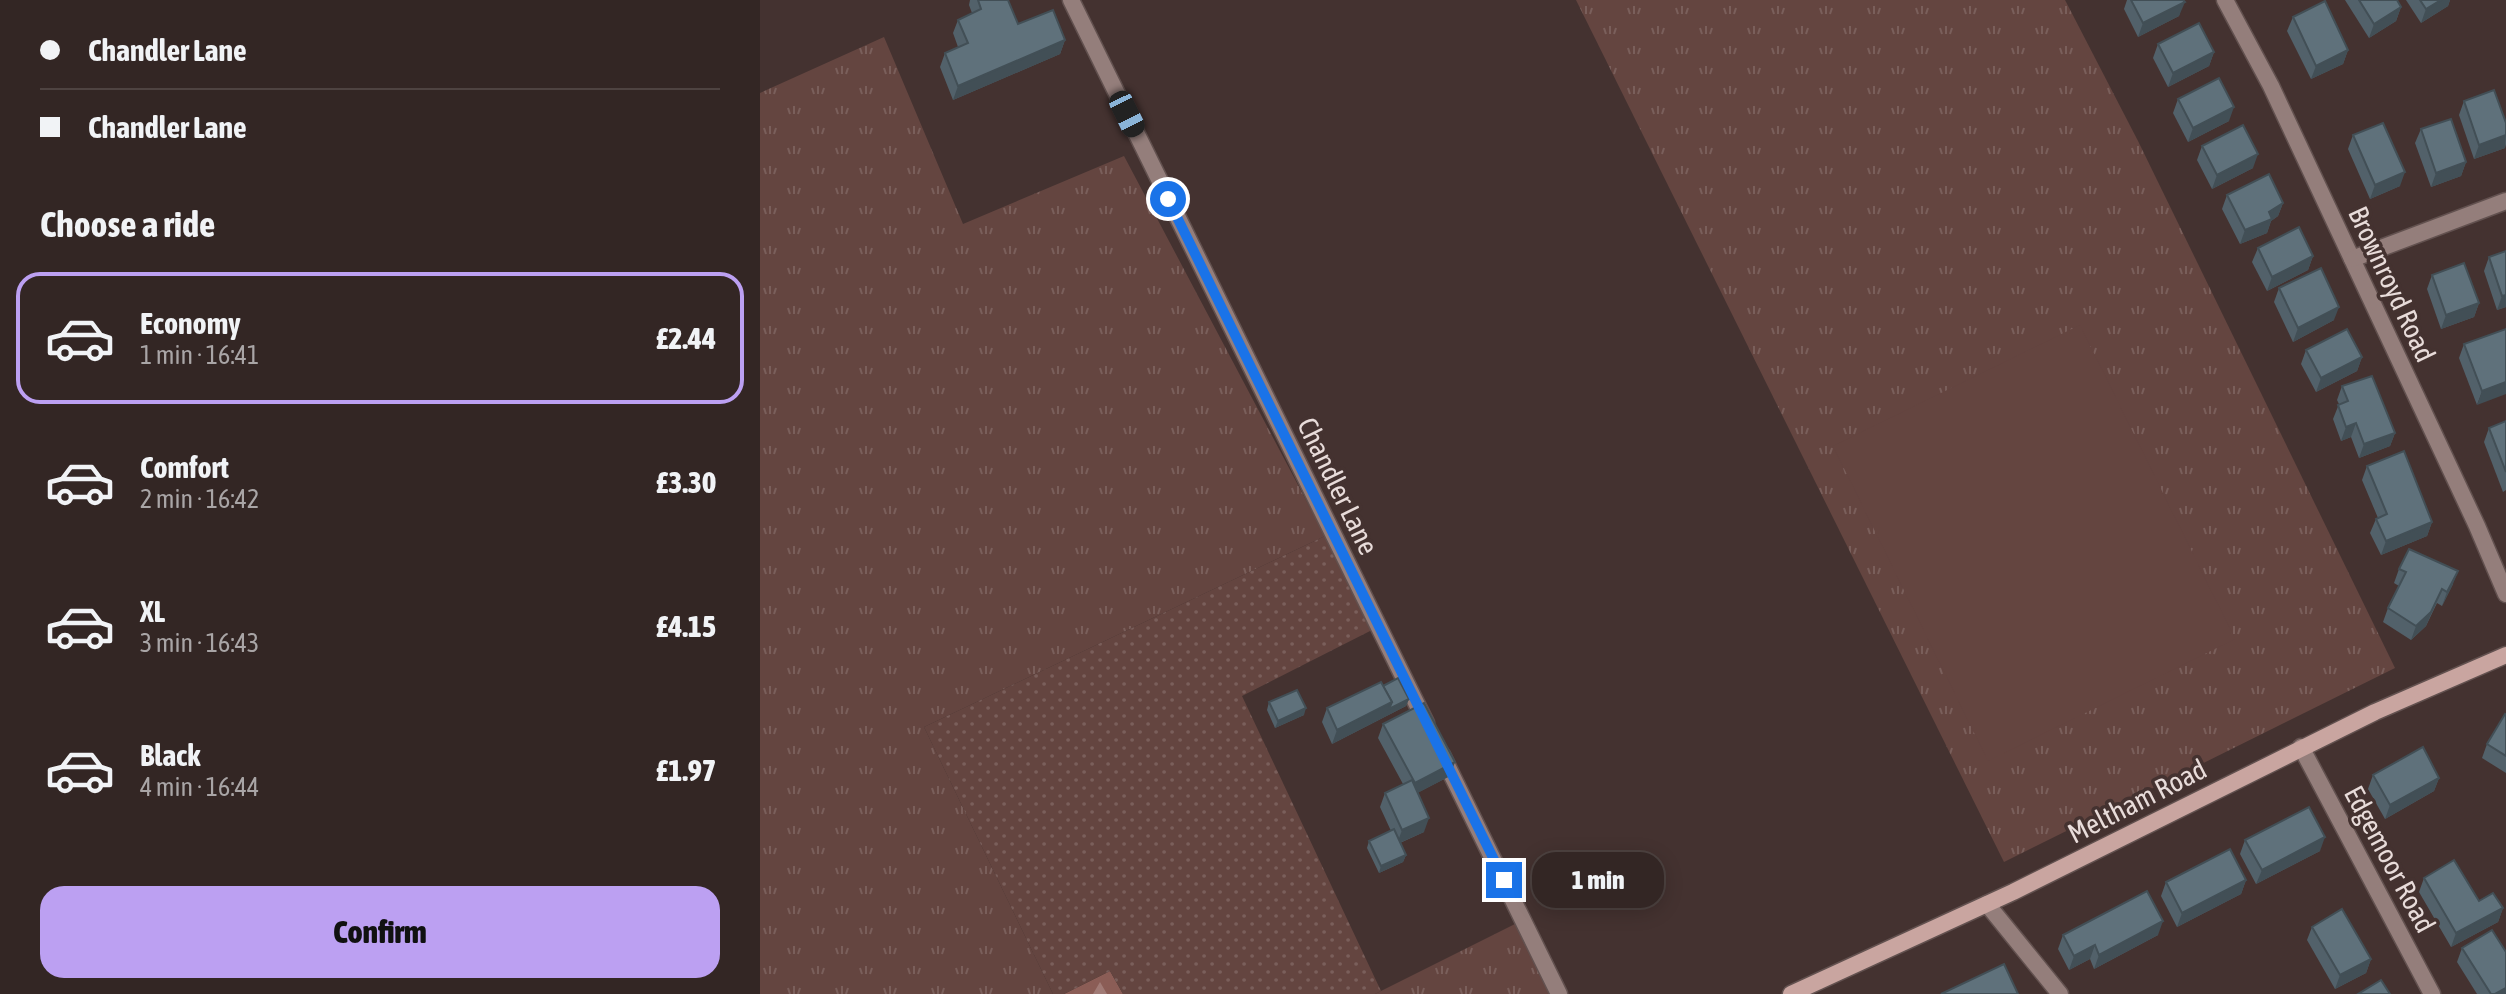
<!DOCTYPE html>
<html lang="en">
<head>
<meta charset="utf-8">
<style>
  body { margin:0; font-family:"Asap Condensed",sans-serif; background:#3e3231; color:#f1f3f6; height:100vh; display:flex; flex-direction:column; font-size:30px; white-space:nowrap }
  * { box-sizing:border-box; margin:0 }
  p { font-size:26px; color:#a9a5a6 }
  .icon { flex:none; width:44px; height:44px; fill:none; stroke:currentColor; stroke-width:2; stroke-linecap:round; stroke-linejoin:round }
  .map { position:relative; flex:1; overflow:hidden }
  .side { display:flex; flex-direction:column; background:#332624; width:760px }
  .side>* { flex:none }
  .banner { display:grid; align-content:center; height:176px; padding:0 40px; background:#332624 }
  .end { position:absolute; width:36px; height:36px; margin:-18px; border:10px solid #1a73e8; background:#fff; box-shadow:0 0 0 4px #fff }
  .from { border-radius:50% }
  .bubble { position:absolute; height:56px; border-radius:24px; background:#332624; box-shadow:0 4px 20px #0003,0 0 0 2px #4e4341; font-size:26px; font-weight:800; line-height:56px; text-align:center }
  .car { position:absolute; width:24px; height:48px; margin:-24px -12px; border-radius:10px; box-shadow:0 0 6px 2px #0007; background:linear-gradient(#222 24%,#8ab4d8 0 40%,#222 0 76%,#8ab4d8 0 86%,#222 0) }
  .banner b { display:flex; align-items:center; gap:28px; height:76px; font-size:30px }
  .banner b+b { border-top:2px solid #4e4341 }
  .banner i { width:20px; height:20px; background:#f1f3f6 }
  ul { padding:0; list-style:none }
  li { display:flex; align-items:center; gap:24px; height:132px; margin:0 16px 12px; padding:0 24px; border:4px solid transparent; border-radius:24px }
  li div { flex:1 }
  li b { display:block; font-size:30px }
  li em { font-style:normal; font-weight:800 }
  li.active { border-color:#bca0f2 }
  li>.icon { width:72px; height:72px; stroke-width:1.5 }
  h2 { padding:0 40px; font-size:36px; line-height:96px }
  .button { display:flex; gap:16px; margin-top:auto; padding:16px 40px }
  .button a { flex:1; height:92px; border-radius:24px; background:#bca0f2; color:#111; font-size:32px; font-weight:800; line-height:92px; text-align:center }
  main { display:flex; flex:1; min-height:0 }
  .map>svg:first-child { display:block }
  .grass { fill:url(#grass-tufts) }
  .forest { fill:url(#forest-firs) }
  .garden { fill:url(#garden-dots) }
  .pitch { fill:#644540 }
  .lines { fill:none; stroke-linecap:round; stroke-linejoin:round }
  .lane-casing { stroke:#62514f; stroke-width:19 }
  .street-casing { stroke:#62514f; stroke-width:19 }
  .secondary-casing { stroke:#62514f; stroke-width:19 }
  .lane { stroke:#947e7b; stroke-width:16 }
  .street { stroke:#947e7b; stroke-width:16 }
  .secondary { stroke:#c9a5a0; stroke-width:16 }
  .wall { fill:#52616a }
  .shaded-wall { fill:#424f56 }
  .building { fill:#5f717b; stroke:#424f56; stroke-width:2 }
  .route { stroke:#1a73e8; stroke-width:10 }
  .labels { text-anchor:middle; stroke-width:7; stroke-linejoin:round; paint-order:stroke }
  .street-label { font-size:28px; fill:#e8dcda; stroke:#443230 }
</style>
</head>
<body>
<main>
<section class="side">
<div class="banner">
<b><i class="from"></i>Chandler Lane</b>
<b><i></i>Chandler Lane</b>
</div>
<h2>Choose a ride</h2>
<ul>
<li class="active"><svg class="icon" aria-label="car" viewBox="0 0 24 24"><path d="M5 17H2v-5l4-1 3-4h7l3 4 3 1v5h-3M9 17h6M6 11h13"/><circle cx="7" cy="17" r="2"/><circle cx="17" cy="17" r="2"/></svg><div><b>Economy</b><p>1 min · 16:41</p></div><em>£2.44</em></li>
<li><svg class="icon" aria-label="car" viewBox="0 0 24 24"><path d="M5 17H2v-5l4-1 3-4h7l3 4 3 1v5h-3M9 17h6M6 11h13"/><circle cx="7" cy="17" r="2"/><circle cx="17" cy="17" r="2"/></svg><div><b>Comfort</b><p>2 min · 16:42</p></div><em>£3.30</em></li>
<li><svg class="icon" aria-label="car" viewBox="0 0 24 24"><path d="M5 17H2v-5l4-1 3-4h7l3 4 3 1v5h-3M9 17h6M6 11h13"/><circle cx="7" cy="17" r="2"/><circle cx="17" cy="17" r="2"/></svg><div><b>XL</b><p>3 min · 16:43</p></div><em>£4.15</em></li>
<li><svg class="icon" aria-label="car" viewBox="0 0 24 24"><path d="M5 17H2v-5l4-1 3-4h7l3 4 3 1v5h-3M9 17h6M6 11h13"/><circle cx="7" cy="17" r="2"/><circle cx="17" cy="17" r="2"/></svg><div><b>Black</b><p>4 min · 16:44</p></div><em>£1.97</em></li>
</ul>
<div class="button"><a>Confirm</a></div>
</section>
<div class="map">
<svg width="1746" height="994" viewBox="0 0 1746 994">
  <defs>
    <pattern id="grass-tufts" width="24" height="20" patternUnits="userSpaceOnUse" patternTransform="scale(2)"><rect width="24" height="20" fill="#644540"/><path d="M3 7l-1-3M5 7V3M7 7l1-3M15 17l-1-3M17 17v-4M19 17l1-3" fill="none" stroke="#7a5f5b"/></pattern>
    <pattern id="forest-firs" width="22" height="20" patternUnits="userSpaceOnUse" patternTransform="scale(2)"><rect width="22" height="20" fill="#8b5d56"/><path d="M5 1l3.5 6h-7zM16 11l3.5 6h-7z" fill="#a17b76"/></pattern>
    <pattern id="garden-dots" width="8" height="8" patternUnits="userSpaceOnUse" patternTransform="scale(2)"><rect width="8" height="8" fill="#644540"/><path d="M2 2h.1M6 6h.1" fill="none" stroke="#7a5f5b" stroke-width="1.8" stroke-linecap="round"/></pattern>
  </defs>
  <rect width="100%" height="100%" fill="#443230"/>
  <g class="grass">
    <polygon points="816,0 1305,0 1378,141 1635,668 1244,862"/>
    <polygon points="124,37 203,224 364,156 565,536 164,727 293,994 0,994 0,93"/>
    <polygon points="759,922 795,994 615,994"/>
  </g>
  <polygon class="forest" points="350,971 363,994 304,994"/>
  <polygon class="garden" points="565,536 612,630 482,696 621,991 615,994 363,994 350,971 304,994 293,994 164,727"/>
  <polygon class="pitch" points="1320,325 1475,639 1228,761 1073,446"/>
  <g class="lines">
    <defs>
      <g id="lane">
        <polyline points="311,0 666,723"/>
        <polyline points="682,755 799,994"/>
      </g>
      <g id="street">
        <polyline points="1465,0 1511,86 1717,526 1746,594"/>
        <polyline points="1592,259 1746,201"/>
        <polyline points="1541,747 1672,994"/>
        <polyline points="1227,904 1300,994"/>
      </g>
      <polyline id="secondary" points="1031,994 1253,892 1615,712 1746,655"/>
    </defs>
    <use href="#lane" class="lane-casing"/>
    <use href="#street" class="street-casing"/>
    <use href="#secondary" class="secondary-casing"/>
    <use href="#lane" class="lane"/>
    <use href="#street" class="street"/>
    <use href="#secondary" class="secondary"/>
  </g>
  <g class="wall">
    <polygon points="210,0 248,0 258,24 305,40 300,54 193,100 180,67 185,53 198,47 193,33 198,20 212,13 209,5"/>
    <polygon points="1367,0 1423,0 1419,16 1378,37 1364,9"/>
    <polygon points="1585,0 1637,0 1641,7 1636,21 1609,38"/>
    <polygon points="1646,0 1690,0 1688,6 1661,23"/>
    <polygon points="1533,17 1588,50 1583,64 1551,79 1527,31"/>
    <polygon points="1398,44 1454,52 1449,66 1408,87 1393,58"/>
    <polygon points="1418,99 1469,121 1428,142 1413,113"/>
    <polygon points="1704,101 1746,123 1746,144 1745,148 1714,159 1699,115"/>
    <polygon points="1661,129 1706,162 1701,176 1671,187 1655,143"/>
    <polygon points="1593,135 1640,186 1610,199 1588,149"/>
    <polygon points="1442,146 1493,168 1452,189 1437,160"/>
    <polygon points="1467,195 1523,203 1518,216 1511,221 1507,233 1480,244 1462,209"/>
    <polygon points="1498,248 1553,256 1548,270 1507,291 1492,262"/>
    <polygon points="1729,257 1746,307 1737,310 1724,271"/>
    <polygon points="1672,275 1719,303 1714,317 1681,329 1667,289"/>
    <polygon points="1519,288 1574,320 1533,342 1514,302"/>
    <polygon points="1746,329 1717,405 1699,358 1704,344"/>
    <polygon points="1546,350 1602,357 1597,371 1556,392 1541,364"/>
    <polygon points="1582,386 1635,433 1630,446 1599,458 1591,437 1581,441 1573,419 1579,404 1577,400"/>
    <polygon points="1746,421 1746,490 1743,492 1724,442 1729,428"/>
    <polygon points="1607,466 1672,522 1667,536 1621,555 1610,533 1616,519 1618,518 1602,480"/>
    <polygon points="1639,569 1693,584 1682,606 1677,603 1666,626 1651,640 1623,622 1628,608 1639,586 1634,583"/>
    <polygon points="623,686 649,699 646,706 572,744 562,722 567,708"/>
    <polygon points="509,702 544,715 515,728 507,710"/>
    <polygon points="1746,715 1746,773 1722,758 1727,744"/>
    <polygon points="623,724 690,776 657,793 664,832 640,843 646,855 643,862 619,873 607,848 609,841 631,831 620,807 625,793 643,784 618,738"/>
    <polygon points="1613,775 1679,778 1674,791 1625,819 1608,789"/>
    <polygon points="1485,840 1560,851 1496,884 1480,854"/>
    <polygon points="1664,878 1719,901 1743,908 1738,922 1691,947 1659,892"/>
    <polygon points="1486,880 1481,894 1417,927 1401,896 1406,882"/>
    <polygon points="1552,927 1611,959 1606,973 1575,989 1547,940"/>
    <polygon points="1303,935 1398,935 1334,969 1330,959 1309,970 1298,949"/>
    <polygon points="1702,948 1746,994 1717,994 1697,962"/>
  </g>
  <g class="shaded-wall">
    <polygon points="1681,0 1690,0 1688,6 1661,23 1666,9"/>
    <polygon points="1425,2 1419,16 1378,37 1383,23"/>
    <polygon points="1641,7 1636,21 1609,38 1614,24"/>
    <polygon points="305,40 300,54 193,100 198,86"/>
    <polygon points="1588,50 1583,64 1551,79 1556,66"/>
    <polygon points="1454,52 1449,66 1408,87 1413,73"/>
    <polygon points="1474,107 1469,121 1428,142 1433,128"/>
    <polygon points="1746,135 1745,148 1714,159 1719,145"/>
    <polygon points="1498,154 1493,168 1452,189 1457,175"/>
    <polygon points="1706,162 1701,176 1671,187 1676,173"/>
    <polygon points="1645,172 1640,186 1610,199 1615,185"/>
    <polygon points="1523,203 1518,216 1511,221 1507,233 1480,244 1485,230"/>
    <polygon points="1553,256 1548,270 1507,291 1512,277"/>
    <polygon points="1746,295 1746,307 1737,310 1742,296"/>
    <polygon points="1719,303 1714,317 1681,329 1686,315"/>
    <polygon points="1579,307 1574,320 1533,342 1538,328"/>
    <polygon points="1602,357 1597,371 1556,392 1561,378"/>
    <polygon points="1746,382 1746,394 1717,405 1722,391"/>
    <polygon points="1596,423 1591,437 1581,441 1586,427"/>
    <polygon points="1635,433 1630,446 1599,458 1604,444"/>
    <polygon points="1672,522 1667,536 1621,555 1626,541"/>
    <polygon points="1698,571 1693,584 1682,606 1687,592"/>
    <polygon points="1682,589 1666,626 1651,640 1656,626"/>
    <polygon points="649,699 646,706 572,744 577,730 632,702"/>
    <polygon points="546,708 544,715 515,728 518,721"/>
    <polygon points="695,762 690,776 650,797 655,783"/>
    <polygon points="1679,778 1674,791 1625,819 1630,805"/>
    <polygon points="669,818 664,832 637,844 642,830"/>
    <polygon points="1565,837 1560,851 1496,884 1502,870"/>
    <polygon points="646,855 643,862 619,873 621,866"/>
    <polygon points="1486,880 1481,894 1417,927 1422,913"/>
    <polygon points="1743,908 1738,922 1691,947 1696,933"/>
    <polygon points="1403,921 1398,935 1334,969 1339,955"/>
    <polygon points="1335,945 1330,959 1309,970 1314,956"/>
    <polygon points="1611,959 1606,973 1575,989 1580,975"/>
    <polygon points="1746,988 1746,994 1735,994"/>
  </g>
  <g class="building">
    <polygon points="218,0 248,0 258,24 293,10 305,40 198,86 185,53 208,43 198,20 221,9"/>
    <polygon points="1371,0 1423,0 1425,2 1383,23"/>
    <polygon points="1599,0 1637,0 1641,7 1614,24"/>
    <polygon points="1660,0 1681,0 1666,9"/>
    <polygon points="1565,1 1588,50 1556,66 1533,17"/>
    <polygon points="1439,23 1454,52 1413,73 1398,44"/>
    <polygon points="1459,78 1474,107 1433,128 1418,99"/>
    <polygon points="1734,90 1746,123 1746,135 1719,145 1704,101"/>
    <polygon points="1691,119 1706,162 1676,173 1661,129"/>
    <polygon points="1623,123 1645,172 1615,185 1593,135"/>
    <polygon points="1483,125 1498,154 1457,175 1442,146"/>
    <polygon points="1509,174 1523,203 1509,212 1512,219 1485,230 1467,195"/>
    <polygon points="1539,227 1553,256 1512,277 1498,248"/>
    <polygon points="1746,251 1746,295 1742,296 1729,257"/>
    <polygon points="1704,263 1719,303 1686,315 1672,275"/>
    <polygon points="1561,268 1579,307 1538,328 1519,288"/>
    <polygon points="1587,329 1602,357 1561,378 1546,350"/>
    <polygon points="1746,329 1746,382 1722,391 1704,344"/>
    <polygon points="1612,376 1635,433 1604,444 1596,423 1586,427 1578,405 1588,401 1582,386"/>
    <polygon points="1746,421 1746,472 1729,428"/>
    <polygon points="1644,451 1672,522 1626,541 1616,519 1627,514 1607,466"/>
    <polygon points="1649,549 1698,571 1687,592 1682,589 1671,612 1656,626 1628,608 1646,572 1639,569"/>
    <polygon points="638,678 649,699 629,709 632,702 623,686"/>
    <polygon points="621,682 632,702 577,730 567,708"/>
    <polygon points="537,690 546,708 518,721 509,702"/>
    <polygon points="664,703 695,762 655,783 623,724"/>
    <polygon points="1745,714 1746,715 1746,756 1727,744"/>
    <polygon points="1663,747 1679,778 1630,805 1613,775"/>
    <polygon points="652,780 669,818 642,830 625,793"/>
    <polygon points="1549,807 1565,837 1502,870 1485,840"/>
    <polygon points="634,829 646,855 621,866 609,841"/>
    <polygon points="1470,849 1486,880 1422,913 1406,882"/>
    <polygon points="1694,860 1719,901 1733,893 1743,908 1696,933 1664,878"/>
    <polygon points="1387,891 1403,921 1339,955 1335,945 1314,956 1303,935"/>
    <polygon points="1582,909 1611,959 1580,975 1552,927"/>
    <polygon points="1732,930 1746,952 1746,988 1735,994 1731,994 1702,948"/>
    <polygon points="1244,964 1258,994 1181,994"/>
    <polygon points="1621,980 1630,994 1598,994"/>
  </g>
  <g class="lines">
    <polyline class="route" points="408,199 744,880"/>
  </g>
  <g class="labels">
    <g class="street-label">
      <text transform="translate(1632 284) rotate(65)" y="10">Brownroyd Road</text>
      <text transform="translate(578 486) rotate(64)" y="10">Chandler Lane</text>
      <text transform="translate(1377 801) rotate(-27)" y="10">Meltham Road</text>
      <text transform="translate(1630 859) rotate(62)" y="10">Edgemoor Road</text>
    </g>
  </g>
</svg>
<i class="end from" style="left:408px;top:199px"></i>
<i class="end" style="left:744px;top:880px"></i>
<div class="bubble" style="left:772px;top:852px;width:132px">1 min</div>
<i class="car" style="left:367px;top:114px;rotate:154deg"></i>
</div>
</main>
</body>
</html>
